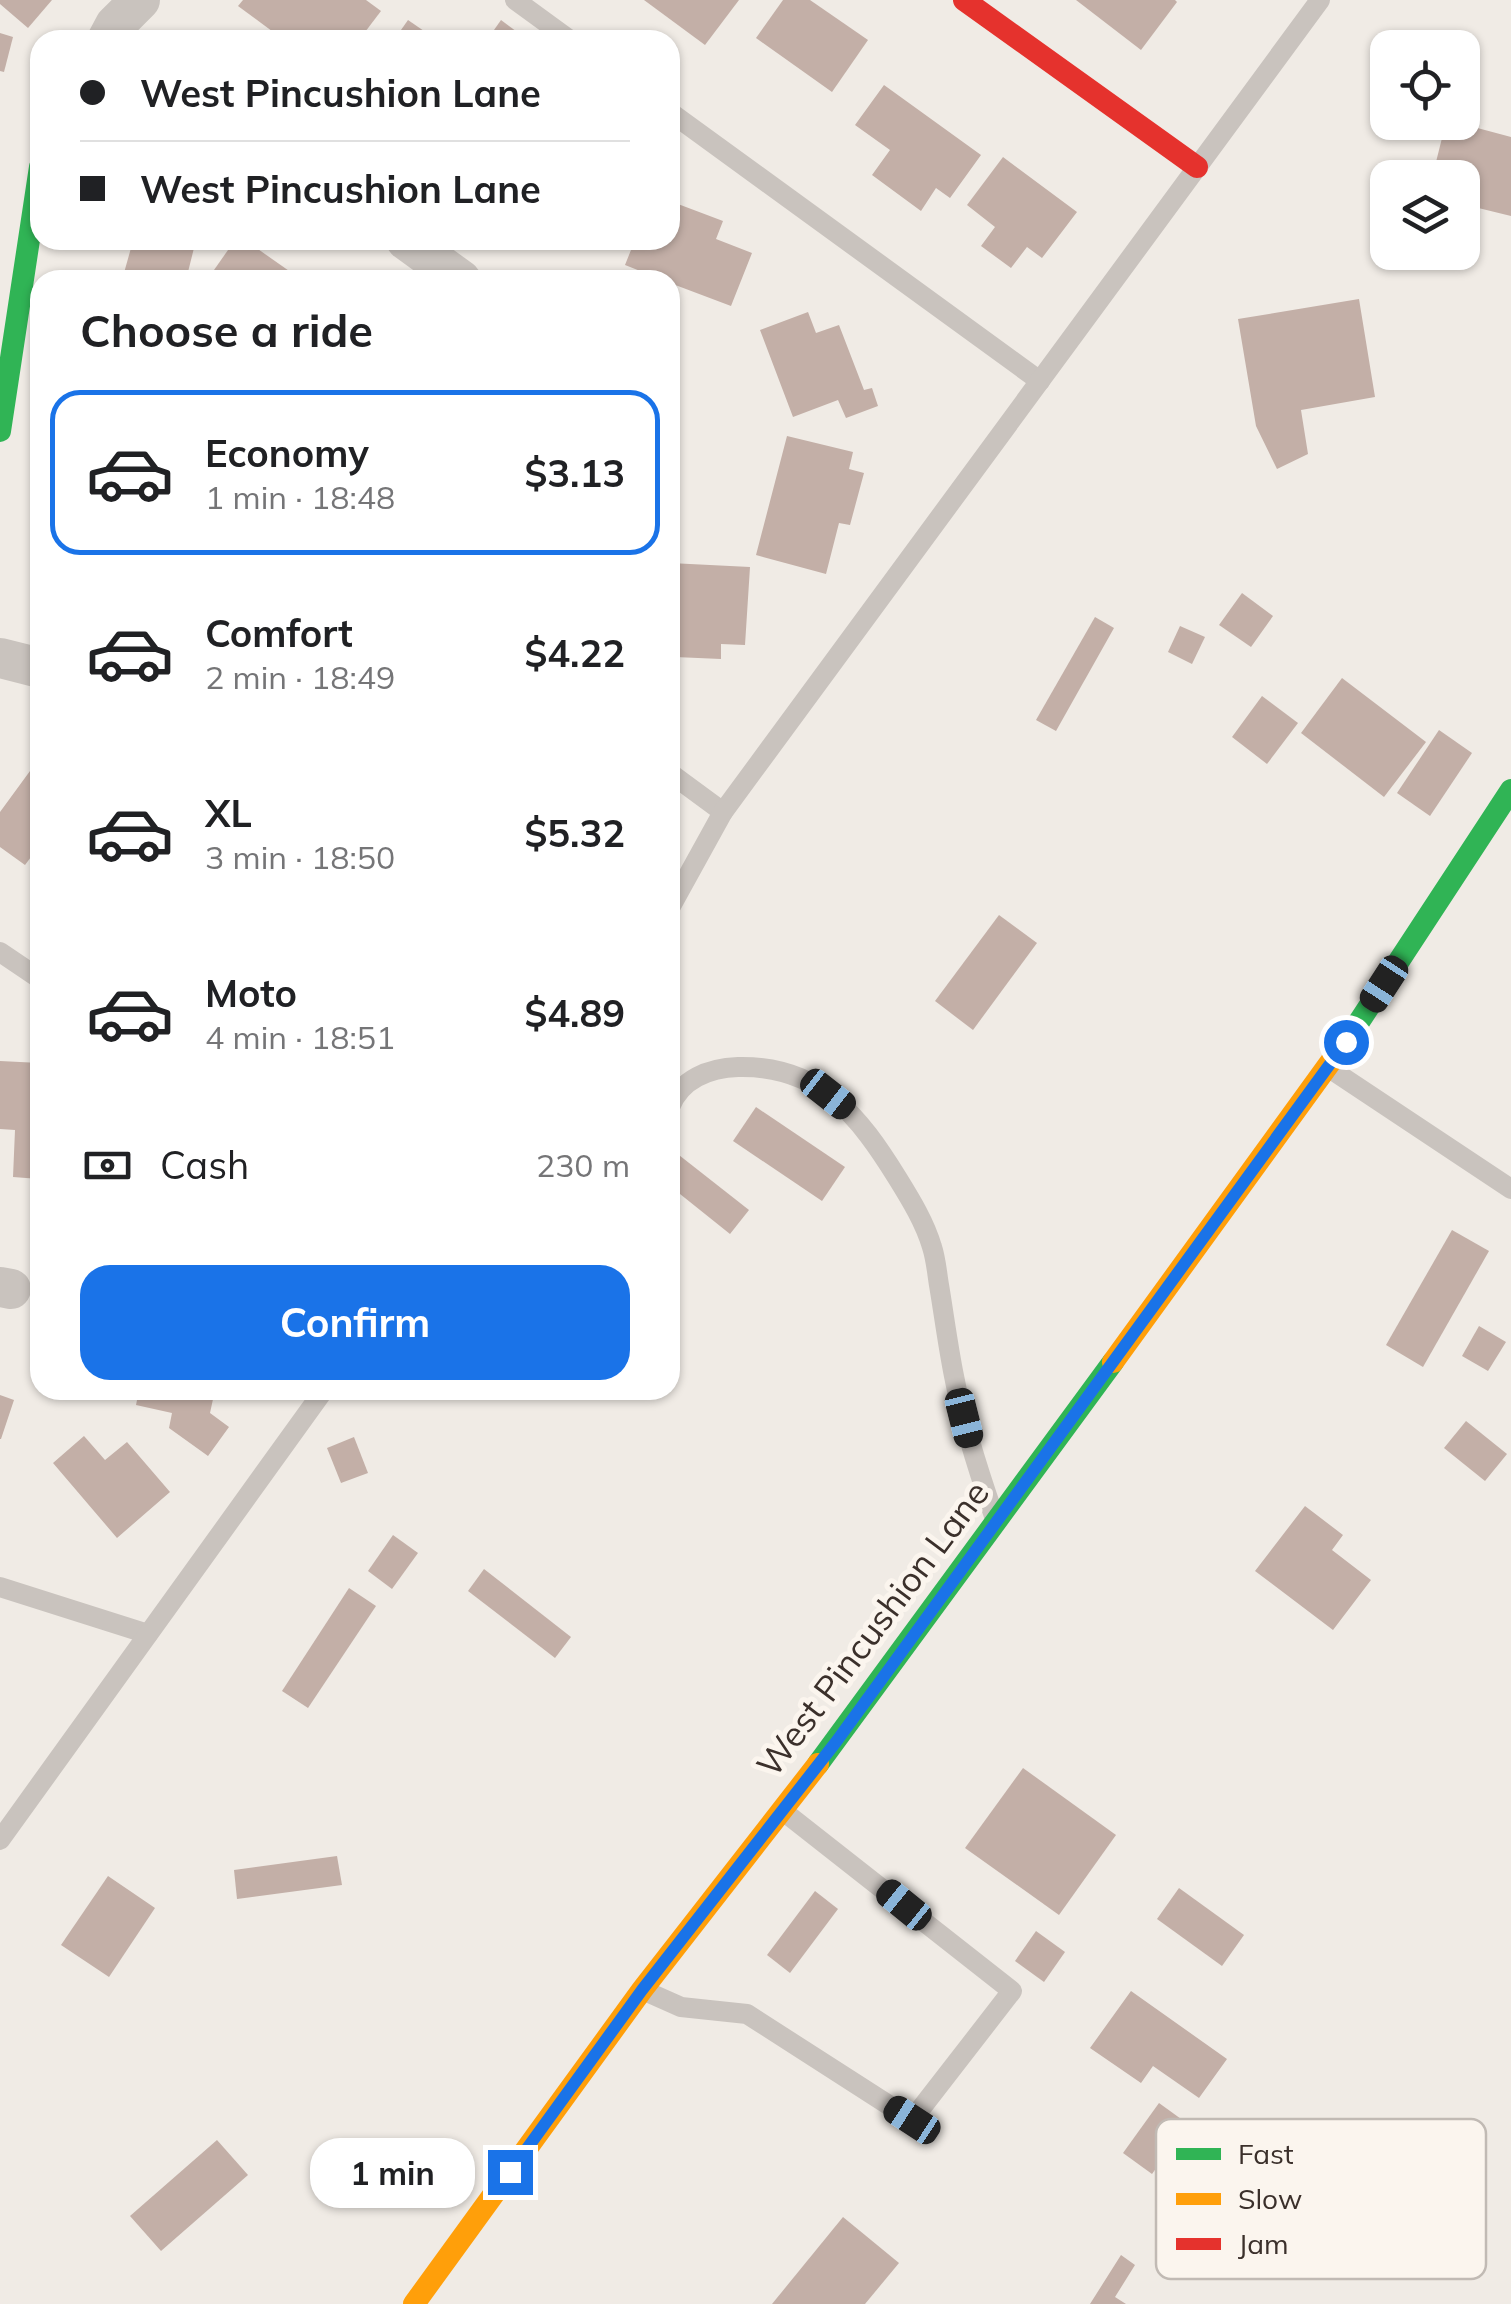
<!DOCTYPE html>
<html lang="en">
<head>
<meta charset="utf-8">
<style>
  body { margin:0; font-family:Mulish,sans-serif; background:#f2f2f2; color:#202124; height:100vh; display:flex; flex-direction:column; font-size:38px; white-space:nowrap }
  * { box-sizing:border-box; margin:0 }
  p { font-size:32px; color:#757577 }
  .icon { flex:none; width:55px; height:55px; fill:none; stroke:currentColor; stroke-width:2; stroke-linecap:round; stroke-linejoin:round }
  .map { position:relative; flex:1; overflow:hidden }
  .panel { position:absolute; left:30px; top:270px; width:650px; height:1130px; display:flex; flex-direction:column; background:#fff; border-radius:30px; box-shadow:0 2px 8px #0004 }
  .panel>* { flex:none }
  .guide { position:absolute; left:30px; top:30px; width:650px; height:220px; border-radius:30px; box-shadow:0 2px 8px #0004; display:grid; align-content:center; height:220px; padding:0 50px; background:#fff }
  .buttons { position:absolute; left:1370px; top:30px; display:grid; gap:20px }
  .buttons a { display:grid; place-items:center; width:110px; height:110px; border-radius:20px; background:#fff; box-shadow:0 2px 8px #0004; font-size:50px }
  .end { position:absolute; width:45px; height:45px; margin:-22px; border:12px solid #1a73e8; background:#fff; box-shadow:0 0 0 5px #fff }
  .from { border-radius:50% }
  .bubble { position:absolute; height:70px; border-radius:30px; background:#fff; box-shadow:0 2px 8px #0004; font-size:32px; font-weight:700; line-height:70px; text-align:center }
  .car { position:absolute; width:30px; height:60px; margin:-30px -15px; border-radius:12px; box-shadow:0 0 8px 2px #0007; background:linear-gradient(#222 24%,#8ab4d8 0 40%,#222 0 76%,#8ab4d8 0 86%,#222 0) }
  .guide b { display:flex; align-items:center; gap:35px; height:95px; font-size:38px }
  .guide b+b { border-top:2px solid #e0e0e0 }
  .guide i { width:25px; height:25px; background:#202124 }
  ul { padding:0; list-style:none }
  li { display:flex; align-items:center; gap:30px; height:165px; margin:0 20px 15px; padding:0 30px; border:5px solid transparent; border-radius:30px }
  li div { flex:1 }
  li b { display:block; font-size:38px }
  li em { font-style:normal; font-weight:700 }
  li.selected { border-color:#1a73e8 }
  li>.icon { width:90px; height:90px; stroke-width:1.5 }
  h2 { padding:0 50px; font-size:45px; line-height:120px }
  .pay { display:flex; align-items:center; gap:25px; height:110px; padding:0 50px; font-size:38px }
  .pay p { margin-inline-start:auto }
  .primary-button { display:flex; gap:20px; margin-top:auto; padding:20px 50px }
  .primary-button a { flex:1; height:115px; border-radius:30px; background:#1a73e8; color:#fff; font-size:40px; font-weight:700; line-height:115px; text-align:center }
  .map>svg:first-child { display:block }
  .building { fill:#c3afa7 }
  .lines { fill:none; stroke-linecap:round; stroke-linejoin:round }
  .lane { stroke:#c9c3be; stroke-width:20 }
  .street { stroke:#c9c3be; stroke-width:40 }
  .fast { stroke:#30b455; stroke-width:22 }
  .slow { stroke:#ff9f0a; stroke-width:22 }
  .jam { stroke:#e5322d; stroke-width:22 }
  .route { stroke:#1a73e8; stroke-width:12 }
  .labels { text-anchor:middle; stroke-width:10; stroke-linejoin:round; paint-order:stroke }
  .street-label { font-size:35px; fill:#3b302b; stroke:#fbf5ee }
  .key { fill:#fbf5ee; stroke:#c1bab4; stroke-width:2.5 }
  .key-label { font-size:28px; fill:#3b302b }
</style>
</head>
<body>
<div class="map">
<svg width="1511" height="2304" viewBox="0 0 1511 2304">
  <rect width="100%" height="100%" fill="#f0ebe5"/>
  <g class="building">
    <polygon points="0,0 52,0 28,28 0,4"/>
    <polygon points="243,0 366,0 381,11 359,40 284,40 238,6"/>
    <polygon points="644,0 739,0 705,45"/>
    <polygon points="783,0 810,0 868,40 832,92 756,38"/>
    <polygon points="1076,0 1175,0 1177,2 1141,50"/>
    <polygon points="408,20 437,40 394,40"/>
    <polygon points="501,20 528,40 487,40"/>
    <polygon points="0,33 13,37 4,72 0,71"/>
    <polygon points="884,85 981,155 950,198 936,188 921,211 872,175 890,150 855,125"/>
    <polygon points="1446,122 1455,122 1511,137 1511,216 1462,204 1462,178 1432,178"/>
    <polygon points="1003,157 1077,212 1042,258 1027,247 1011,268 981,246 995,227 967,205"/>
    <polygon points="670,201 723,221 716,239 752,253 731,306 670,283 670,280 663,280 625,265 635,240 670,240"/>
    <polygon points="106,240 196,240 186,280 122,280 131,248"/>
    <polygon points="235,240 245,240 302,280 207,280"/>
    <polygon points="545,240 567,240 560,250"/>
    <polygon points="1359,299 1375,397 1301,410 1308,454 1277,469 1256,426 1238,319"/>
    <polygon points="808,312 816,333 839,325 864,390 872,388 878,406 846,418 838,400 793,417 760,330"/>
    <polygon points="787,436 853,452 849,469 864,473 850,525 839,523 826,574 756,555"/>
    <polygon points="670,563 750,567 745,645 721,644 721,659 675,657 676,640 670,640"/>
    <polygon points="1242,593 1273,616 1251,647 1219,625"/>
    <polygon points="1095,617 1114,628 1056,731 1036,720"/>
    <polygon points="1180,626 1205,637 1192,664 1168,652"/>
    <polygon points="1342,678 1426,742 1384,797 1301,733"/>
    <polygon points="1262,696 1298,723 1267,764 1232,737"/>
    <polygon points="1439,730 1472,753 1430,816 1397,793"/>
    <polygon points="30,771 40,778 40,852 37,849 25,865 0,847 0,812"/>
    <polygon points="999,915 1037,943 973,1030 935,1001"/>
    <polygon points="0,1061 40,1063 39,1179 13,1177 15,1130 0,1129"/>
    <polygon points="756,1107 845,1167 822,1201 733,1141"/>
    <polygon points="670,1148 749,1210 730,1234 670,1186"/>
    <polygon points="1452,1230 1489,1251 1423,1367 1386,1345"/>
    <polygon points="1479,1326 1506,1342 1488,1371 1462,1356"/>
    <polygon points="139,1390 215,1390 210,1413 229,1427 208,1456 169,1428 172,1413 136,1405"/>
    <polygon points="0,1395 14,1400 1,1439 0,1439"/>
    <polygon points="1466,1421 1507,1454 1485,1481 1444,1448"/>
    <polygon points="84,1436 105,1460 127,1442 170,1492 117,1538 53,1463"/>
    <polygon points="354,1437 368,1473 341,1483 327,1448"/>
    <polygon points="1305,1506 1343,1535 1332,1550 1371,1580 1333,1630 1255,1571"/>
    <polygon points="393,1535 418,1553 392,1589 368,1571"/>
    <polygon points="484,1569 571,1637 555,1658 468,1591"/>
    <polygon points="349,1588 376,1606 308,1708 282,1691"/>
    <polygon points="1023,1768 1116,1835 1059,1915 965,1848"/>
    <polygon points="337,1856 342,1885 237,1899 234,1870"/>
    <polygon points="108,1876 155,1908 109,1977 61,1945"/>
    <polygon points="1179,1888 1244,1935 1222,1966 1157,1919"/>
    <polygon points="815,1891 838,1909 790,1973 767,1955"/>
    <polygon points="1036,1931 1065,1952 1044,1982 1015,1961"/>
    <polygon points="1131,1991 1227,2059 1199,2098 1153,2066 1141,2083 1090,2048"/>
    <polygon points="1159,2103 1188,2124 1152,2174 1123,2153"/>
    <polygon points="217,2140 248,2175 161,2251 130,2216"/>
    <polygon points="843,2217 899,2263 865,2304 772,2304"/>
    <polygon points="1121,2255 1135,2265 1115,2297 1126,2304 1090,2304"/>
  </g>
  <g class="lines">
    <g class="lane">
      <polyline points="515,0 570,40"/>
      <polyline points="670,112 1040,381"/>
      <polyline points="670,773 723,812"/>
      <polyline points="670,908 723,812 1320,0"/>
      <polyline points="0,952 40,979"/>
      <polyline points="1329,1068 1511,1189"/>
      <path d="M670 1107C681 1079 709 1068 738 1067 820 1065 859 1116 898 1179 911 1200 925 1223 932 1247 936 1259 937 1273 939 1285 944 1315 948 1346 954 1376 963 1424 978 1470 994 1516"/>
      <polyline points="0,1587 148,1634"/>
      <polyline points="0,1840 324,1390"/>
      <polyline points="645,1991 681,2007 747,2014 912,2120 1012,1991 783,1811"/>
    </g>
    <g class="street">
      <polyline points="107,40 115,25 140,0"/>
      <polyline points="406,240 461,280"/>
      <polyline points="0,658 40,668"/>
      <polyline points="0,1287 11,1289"/>
    </g>
    <g class="fast">
      <polyline points="0,431 40,167"/>
      <polyline points="1353,1031 1511,790"/>
      <polyline points="818,1764 1113,1362"/>
    </g>
    <g class="slow">
      <polyline points="1113,1362 1353,1031"/>
      <polyline points="414,2304 642,1990 818,1764"/>
    </g>
    <polyline class="jam" points="964,0 1197,167"/>
  </g>
  <g class="lines">
    <polyline class="route" points="510,2172 642,1990 836,1742 1346,1042"/>
  </g>
  <g class="labels">
    <g class="street-label">
      <text transform="translate(873 1629) rotate(-53)" y="12">West Pincushion Lane</text>
    </g>
  </g>
  <rect x="1156" y="2119" width="330" height="160" rx="15" class="key"/>
  <rect x="1176" y="2148" width="45" height="12" fill="#30b455"/>
  <rect x="1176" y="2193" width="45" height="12" fill="#ff9f0a"/>
  <rect x="1176" y="2238" width="45" height="12" fill="#e5322d"/>
  <g class="key-label">
    <text x="1238" y="2164">Fast</text>
    <text x="1238" y="2209">Slow</text>
    <text x="1238" y="2254">Jam</text>
  </g>
</svg>
<div class="buttons">
<a><svg class="icon" aria-label="locate" viewBox="0 0 24 24"><circle cx="12" cy="12" r="6"/><path d="M12 2v4M12 18v4M2 12h4M18 12h4"/></svg></a>
<a><svg class="icon" aria-label="layers" viewBox="0 0 24 24"><path d="M12 4l9 5-9 5-9-5zM3 14l9 5 9-5"/></svg></a>
</div>
<i class="end from" style="left:1346px;top:1042px"></i>
<i class="end" style="left:510px;top:2172px"></i>
<div class="bubble" style="left:310px;top:2138px;width:165px">1 min</div>
<i class="car" style="left:1384px;top:984px;rotate:213deg"></i>
<i class="car" style="left:828px;top:1094px;rotate:128deg"></i>
<i class="car" style="left:964px;top:1418px;rotate:166deg"></i>
<i class="car" style="left:904px;top:1905px;rotate:309deg"></i>
<i class="car" style="left:912px;top:2120px;rotate:303deg"></i>
<div class="guide">
<b><i class="from"></i>West Pincushion Lane</b>
<b><i></i>West Pincushion Lane</b>
</div>
<section class="panel">
<h2>Choose a ride</h2>
<ul>
<li class="selected"><svg class="icon" aria-label="car" viewBox="0 0 24 24"><path d="M5 17H2v-5l4-1 3-4h7l3 4 3 1v5h-3M9 17h6M6 11h13"/><circle cx="7" cy="17" r="2"/><circle cx="17" cy="17" r="2"/></svg><div><b>Economy</b><p>1 min · 18:48</p></div><em>$3.13</em></li>
<li><svg class="icon" aria-label="car" viewBox="0 0 24 24"><path d="M5 17H2v-5l4-1 3-4h7l3 4 3 1v5h-3M9 17h6M6 11h13"/><circle cx="7" cy="17" r="2"/><circle cx="17" cy="17" r="2"/></svg><div><b>Comfort</b><p>2 min · 18:49</p></div><em>$4.22</em></li>
<li><svg class="icon" aria-label="car" viewBox="0 0 24 24"><path d="M5 17H2v-5l4-1 3-4h7l3 4 3 1v5h-3M9 17h6M6 11h13"/><circle cx="7" cy="17" r="2"/><circle cx="17" cy="17" r="2"/></svg><div><b>XL</b><p>3 min · 18:50</p></div><em>$5.32</em></li>
<li><svg class="icon" aria-label="car" viewBox="0 0 24 24"><path d="M5 17H2v-5l4-1 3-4h7l3 4 3 1v5h-3M9 17h6M6 11h13"/><circle cx="7" cy="17" r="2"/><circle cx="17" cy="17" r="2"/></svg><div><b>Moto</b><p>4 min · 18:51</p></div><em>$4.89</em></li>
</ul>
<div class="pay"><svg class="icon" aria-label="cash" viewBox="0 0 24 24"><path d="M3 7h18v10H3z"/><circle cx="12" cy="12" r="2"/></svg>Cash<p>230 m</p></div>
<div class="primary-button"><a>Confirm</a></div>
</section>
</div>
</body>
</html>
